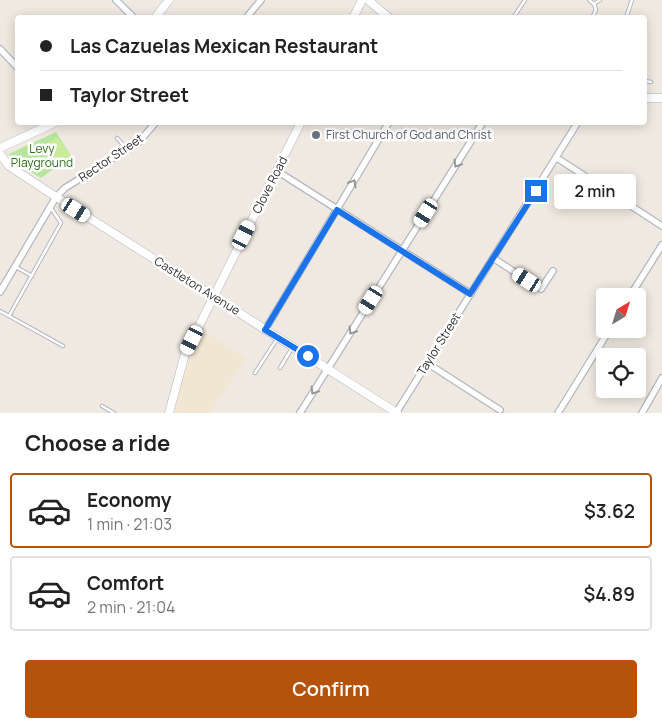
<!DOCTYPE html>
<html lang="en">
<head>
<meta charset="utf-8">
<style>
  body { margin:0; font-family:Manrope,sans-serif; background:#f6f6f6; color:#222; height:100vh; display:flex; flex-direction:column; font-size:19px; white-space:nowrap }
  * { box-sizing:border-box; margin:0 }
  p { font-size:16px; color:#767676 }
  .icon { flex:none; width:28px; height:28px; fill:none; stroke:currentColor; stroke-width:2; stroke-linecap:round; stroke-linejoin:round }
  .map { position:relative; height:413px; overflow:hidden }
  .drawer { display:flex; flex-direction:column; background:#fff; flex:1 }
  .drawer>* { flex:none }
  .hud { position:absolute; left:15px; top:15px; width:632px; height:110px; border-radius:5px; box-shadow:0 2px 12px #0003; display:grid; align-content:center; height:110px; padding:0 25px; background:#fff }
  .needle { width:32px; rotate:38deg }
  .tools { position:absolute; left:596px; top:288px; display:grid; gap:10px }
  .tools a { display:grid; place-items:center; width:50px; height:50px; border-radius:5px; background:#fff; box-shadow:0 2px 12px #0003; font-size:25px }
  .end { position:absolute; width:22px; height:22px; margin:-11px; border:6px solid #1a73e8; background:#fff; box-shadow:0 0 0 2px #fff }
  .from { border-radius:50% }
  .bubble { position:absolute; height:35px; border-radius:5px; background:#fff; box-shadow:0 2px 12px #0003; font-size:16px; font-weight:600; line-height:35px; text-align:center }
  .car { position:absolute; width:15px; height:30px; margin:-15px -8px; border-radius:6px; box-shadow:0 0 4px 1px #0007; background:linear-gradient(#fff 24%,#345 0 40%,#fff 0 76%,#345 0 86%,#fff 0) }
  .hud b { display:flex; align-items:center; gap:18px; height:48px; font-size:19px }
  .hud b+b { border-top:1px solid #e0e0e0 }
  .hud i { width:12px; height:12px; background:#222 }
  ul { padding:0; list-style:none }
  li { display:flex; align-items:center; gap:15px; height:75px; margin:0 10px 8px; padding:0 15px; border:2px solid #e0e0e0; border-radius:5px }
  li div { flex:1 }
  li b { display:block; font-size:19px }
  li em { font-style:normal; font-weight:600 }
  li.active { border-color:#b45309 }
  li>.icon { width:45px; height:45px; stroke-width:1.5 }
  h2 { padding:0 25px; font-size:22px; line-height:60px }
  .action { display:flex; gap:10px; margin-top:auto; padding:10px 25px }
  .action a { flex:1; height:58px; border-radius:5px; background:#b45309; color:#fff; font-size:20px; font-weight:600; line-height:58px; text-align:center }
  .map>svg:first-child { display:block }
  .education { fill:#f0e6d1 }
  .green { fill:#b6e59e }
  .pitch { fill:#c9ec9a }
  .lines { fill:none; stroke-linecap:round; stroke-linejoin:round }
  .lane-casing { stroke:#b4b7c1; stroke-width:4.5 }
  .street-casing { stroke:#b4b7c1; stroke-width:8 }
  .secondary-casing { stroke:#b4b7c1; stroke-width:9 }
  .lane { stroke:#fff; stroke-width:2.5 }
  .street { stroke:#fff; stroke-width:5.5 }
  .secondary { stroke:#fff; stroke-width:8 }
  .oneway { stroke:#969696 }
  .route { stroke:#1a73e8; stroke-width:6 }
  .worship-dot { fill:#6b7280; stroke:#fff; stroke-width:2 }
  .labels { text-anchor:middle; stroke-width:5; stroke-linejoin:round; paint-order:stroke }
  .worship-label { font-size:12px; fill:#5b616d; stroke:#fff; text-anchor:start }
  .park-label { font-size:12px; fill:#2c6e1b; stroke:#fff }
  .street-label { font-size:12px; fill:#2e2e2e; stroke:#fff }
</style>
</head>
<body>
<div class="map">
<svg width="662" height="413" viewBox="0 0 662 413">
  <rect width="100%" height="100%" fill="#efe9e1"/>
  <polygon class="education" points="204,331 246,359 209,413 179,413 175,410 185,367"/>
  <polygon class="green" points="56,132 71,156 41,178 12,160 9,154"/>
  <polygon class="pitch" points="57,137 70,155 58,163 46,144"/>
  <g class="lines">
    <defs>
      <g id="lane">
        <polyline points="589,0 594,4 596,10 592,18"/>
        <polyline points="594,4 600,0"/>
        <polyline points="513,18 525,0"/>
        <polyline points="626,18 632,0"/>
        <polyline points="645,81 651,82"/>
        <polyline points="117,138 126,148"/>
        <polyline points="16,267 32,276"/>
        <polyline points="0,311 63,346"/>
        <polyline points="9,316 61,223 51,208"/>
        <polyline points="280,368 292,348"/>
        <polyline points="255,373 277,339"/>
        <polyline points="102,406 114,413"/>
      </g>
      <g id="street">
        <polyline points="116,0 134,18"/>
        <polyline points="246,18 261,0"/>
        <polyline points="0,49 18,68"/>
        <polyline points="557,158 662,226"/>
        <polyline points="277,171 471,294"/>
        <polyline points="493,258 541,289 553,271"/>
        <polyline points="0,292 56,197 65,188 139,142 156,122"/>
        <polyline points="630,296 662,245"/>
        <polyline points="265,330 389,122"/>
        <polyline points="427,363 500,410"/>
        <polyline points="300,413 483,122"/>
        <polyline points="396,413 578,122"/>
        <polyline points="558,413 610,329"/>
        <polyline points="642,413 662,378"/>
      </g>
      <g id="secondary">
        <polyline points="368,0 389,18"/>
        <polyline points="155,18 169,0"/>
        <polyline points="353,18 362,0"/>
        <polyline points="645,98 662,98"/>
        <polyline points="0,148 56,122"/>
        <polyline points="0,154 9,166 50,193 397,413"/>
        <polyline points="169,413 185,354 301,122"/>
      </g>
    </defs>
    <use href="#lane" class="lane-casing"/>
    <use href="#street" class="street-casing"/>
    <use href="#secondary" class="secondary-casing"/>
    <use href="#lane" class="lane"/>
    <use href="#street" class="street"/>
    <use href="#secondary" class="secondary"/>
  </g>
  <defs><path id="oneway-chevron" d="M-2-3.5L2.5 0L-2 3.5" fill="none" stroke-width="1.6" stroke-linecap="round" stroke-linejoin="round" transform="scale(1.25)"/></defs>
  <g class="oneway">
    <use href="#oneway-chevron" transform="translate(457 164) rotate(122)"/>
    <use href="#oneway-chevron" transform="translate(353 183) rotate(-59)"/>
    <use href="#oneway-chevron" transform="translate(352 331) rotate(122)"/>
    <use href="#oneway-chevron" transform="translate(314 391) rotate(122)"/>
  </g>
  <g class="lines">
    <polyline class="route" points="308,356 265,330 337,210 470,294 536,191"/>
  </g>
  <circle class="worship-dot" cx="316" cy="135" r="5"/>
  <g class="labels">
    <g class="worship-label">
      <text x="326" y="139">First Church of God and Christ</text>
    </g>
    <g class="park-label">
      <text x="42" y="153">Levy<tspan x="42" dy="14">Playground</tspan></text>
    </g>
    <g class="street-label">
      <text transform="translate(111 158) rotate(-34)" y="4">Rector Street</text>
      <text transform="translate(270 185) rotate(-63)" y="4">Clove Road</text>
      <text transform="translate(197 286) rotate(32)" y="4">Castleton Avenue</text>
      <text transform="translate(439 344) rotate(-58)" y="4">Taylor Street</text>
    </g>
  </g>
</svg>
<div class="tools">
<a><svg class="needle" viewBox="-14 -14 28 28"><path d="M0-13l5 13h-10z" fill="#e53935"/><path d="M0 13l5-13h-10z" fill="#767676"/></svg></a>
<a><svg class="icon" aria-label="locate" viewBox="0 0 24 24"><circle cx="12" cy="12" r="6"/><path d="M12 2v4M12 18v4M2 12h4M18 12h4"/></svg></a>
</div>
<i class="end from" style="left:308px;top:356px"></i>
<i class="end" style="left:536px;top:191px"></i>
<div class="bubble" style="left:554px;top:174px;width:82px">2 min</div>
<i class="car" style="left:76px;top:210px;rotate:122deg"></i>
<i class="car" style="left:426px;top:213px;rotate:212deg"></i>
<i class="car" style="left:244px;top:235px;rotate:27deg"></i>
<i class="car" style="left:527px;top:280px;rotate:303deg"></i>
<i class="car" style="left:371px;top:300px;rotate:212deg"></i>
<i class="car" style="left:192px;top:340px;rotate:207deg"></i>
<div class="hud">
<b><i class="from"></i>Las Cazuelas Mexican Restaurant</b>
<b><i></i>Taylor Street</b>
</div>
</div>
<section class="drawer">
<h2>Choose a ride</h2>
<ul>
<li class="active"><svg class="icon" aria-label="car" viewBox="0 0 24 24"><path d="M5 17H2v-5l4-1 3-4h7l3 4 3 1v5h-3M9 17h6M6 11h13"/><circle cx="7" cy="17" r="2"/><circle cx="17" cy="17" r="2"/></svg><div><b>Economy</b><p>1 min · 21:03</p></div><em>$3.62</em></li>
<li><svg class="icon" aria-label="car" viewBox="0 0 24 24"><path d="M5 17H2v-5l4-1 3-4h7l3 4 3 1v5h-3M9 17h6M6 11h13"/><circle cx="7" cy="17" r="2"/><circle cx="17" cy="17" r="2"/></svg><div><b>Comfort</b><p>2 min · 21:04</p></div><em>$4.89</em></li>
</ul>
<div class="action"><a>Confirm</a></div>
</section>
</body>
</html>
